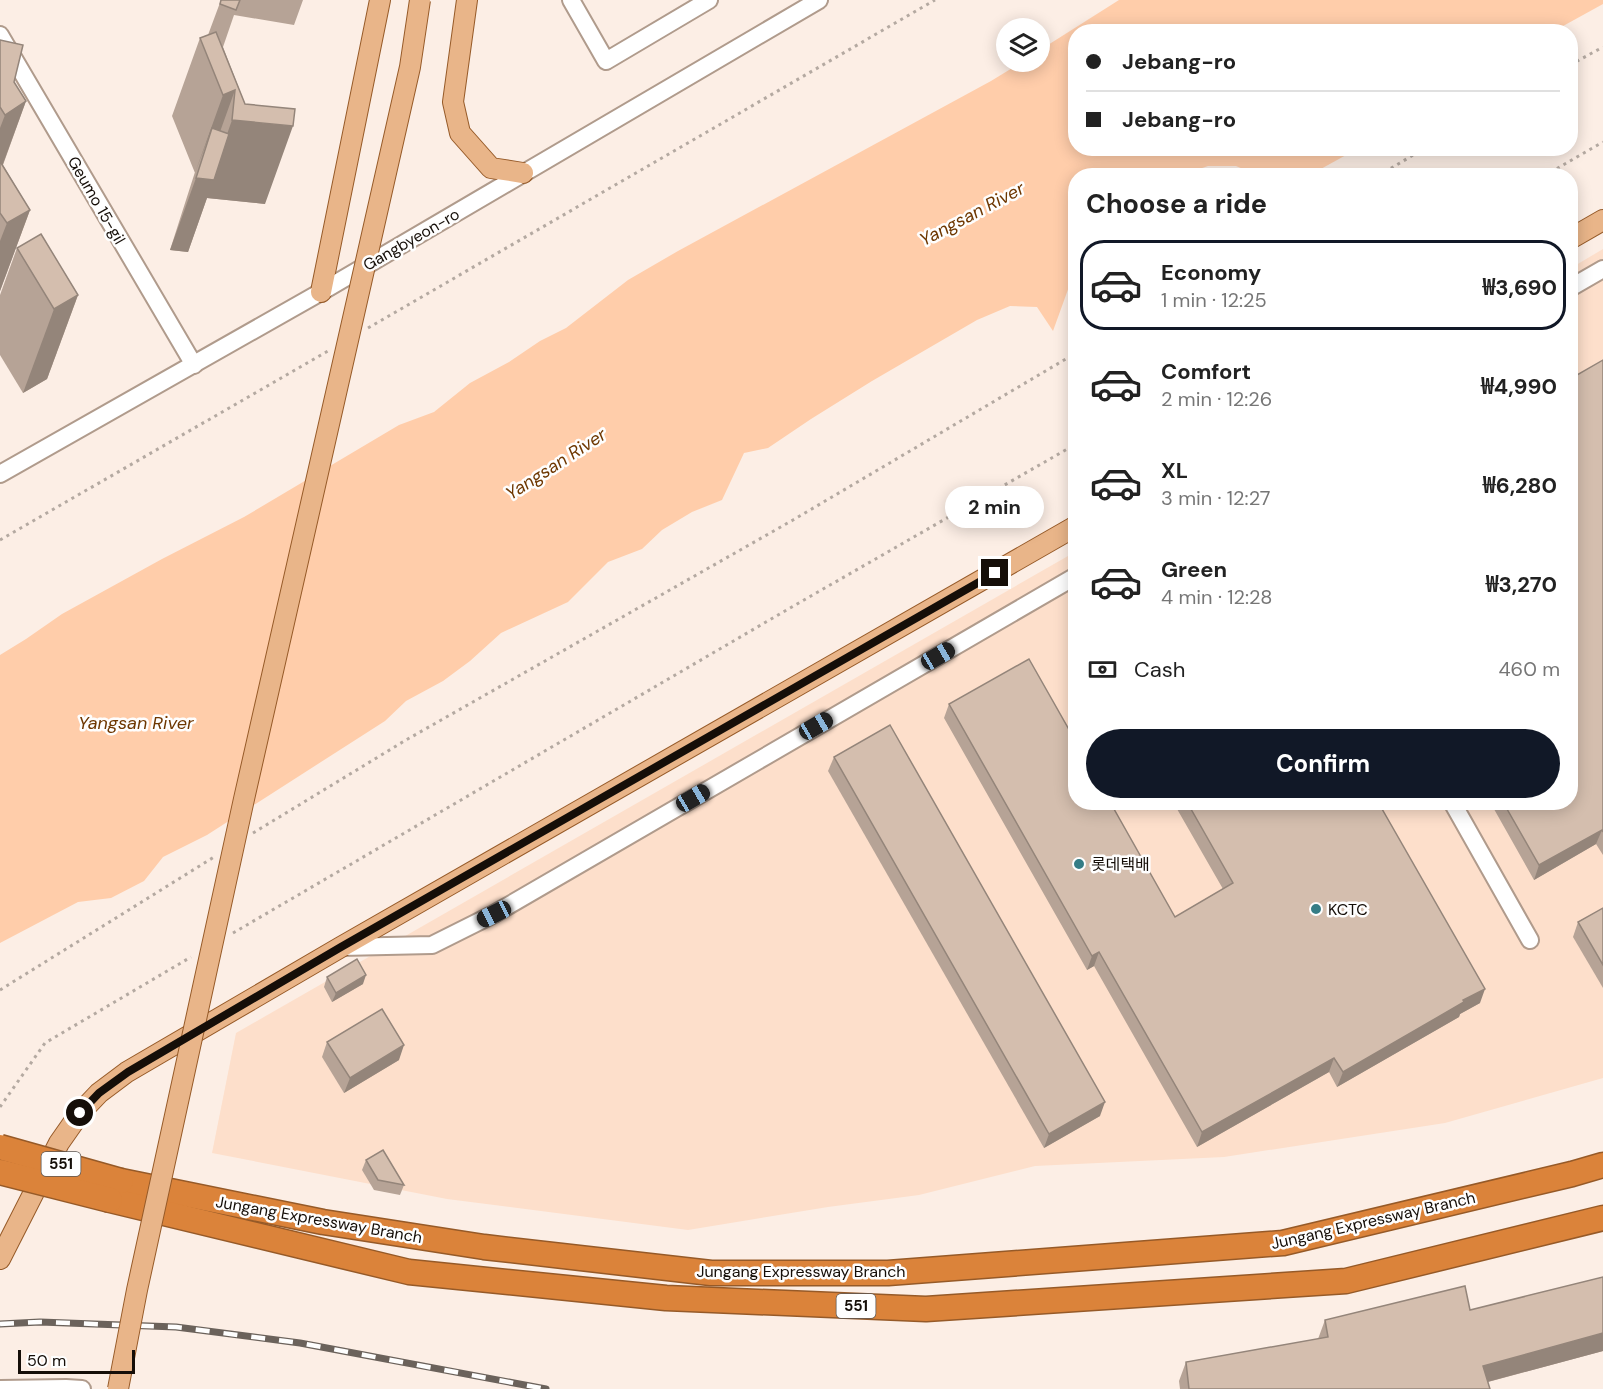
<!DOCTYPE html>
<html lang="en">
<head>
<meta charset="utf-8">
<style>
  body { margin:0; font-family:"DM Sans","Noto Sans KR",sans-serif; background:#f6f6f6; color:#222; height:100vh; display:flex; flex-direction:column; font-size:22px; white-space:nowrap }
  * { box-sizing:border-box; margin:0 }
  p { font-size:20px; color:#767676 }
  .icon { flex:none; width:33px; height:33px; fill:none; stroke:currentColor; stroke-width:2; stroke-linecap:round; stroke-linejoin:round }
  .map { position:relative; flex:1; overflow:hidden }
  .sheet { position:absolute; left:1068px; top:168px; width:510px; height:642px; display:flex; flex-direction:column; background:#fff; border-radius:24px; box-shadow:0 3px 15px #0003 }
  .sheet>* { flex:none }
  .banner { position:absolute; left:1068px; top:24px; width:510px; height:132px; border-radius:24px; box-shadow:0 3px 15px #0003; display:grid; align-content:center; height:132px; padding:0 18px; background:#fff }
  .controls { position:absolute; left:996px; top:18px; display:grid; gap:12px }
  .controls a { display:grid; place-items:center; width:54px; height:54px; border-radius:50%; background:#fff; box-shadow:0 3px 15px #0003; font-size:30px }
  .scale { position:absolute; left:18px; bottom:15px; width:117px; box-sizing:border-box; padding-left:6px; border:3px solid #150e08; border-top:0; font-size:16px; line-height:21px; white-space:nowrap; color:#150e08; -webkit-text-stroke:4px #fefefe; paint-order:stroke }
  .end { position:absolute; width:27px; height:27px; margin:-14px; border:8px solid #150e08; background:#fff; box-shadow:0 0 0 3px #fff }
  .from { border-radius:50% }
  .bubble { position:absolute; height:42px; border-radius:21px; background:#fff; box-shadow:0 3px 15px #0003; font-size:20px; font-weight:700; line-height:42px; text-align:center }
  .car { position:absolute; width:18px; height:36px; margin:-18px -9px; border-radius:8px; box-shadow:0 0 4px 2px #0007; background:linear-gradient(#222 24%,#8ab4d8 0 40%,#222 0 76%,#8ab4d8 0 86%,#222 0) }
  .banner b { display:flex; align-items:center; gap:21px; height:57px; font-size:22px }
  .banner b+b { border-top:2px solid #e0e0e0 }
  .banner i { width:15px; height:15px; background:#222 }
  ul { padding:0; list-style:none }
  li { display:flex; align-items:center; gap:18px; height:90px; margin:0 12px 9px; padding:0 6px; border:3px solid transparent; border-radius:24px }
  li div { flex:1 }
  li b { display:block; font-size:22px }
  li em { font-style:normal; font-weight:700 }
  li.on { border-color:#111827 }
  li>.icon { width:54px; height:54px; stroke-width:1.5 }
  h2 { padding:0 18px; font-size:27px; line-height:72px }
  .pay { display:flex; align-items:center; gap:15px; height:66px; padding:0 18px; font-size:22px }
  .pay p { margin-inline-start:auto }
  .button { display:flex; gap:12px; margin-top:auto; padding:12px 18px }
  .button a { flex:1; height:69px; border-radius:36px; background:#111827; color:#fff; font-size:24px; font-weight:700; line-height:69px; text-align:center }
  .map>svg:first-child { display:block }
  .built { fill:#fddfcb }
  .water { fill:#ffcdaa }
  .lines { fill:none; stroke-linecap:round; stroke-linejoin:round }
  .minor-casing { stroke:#b09b8c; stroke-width:20 }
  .major-casing { stroke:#965a28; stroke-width:22 }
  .highway-casing { stroke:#965a28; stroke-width:27 }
  .path { stroke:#b4a9a1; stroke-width:3; stroke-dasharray:3 4.5; stroke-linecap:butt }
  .minor { stroke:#fff; stroke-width:16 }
  .major { stroke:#e9b589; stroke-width:20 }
  .highway { stroke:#db833a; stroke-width:24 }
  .rail-casing { stroke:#6b625b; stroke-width:7 }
  .rail { stroke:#fefefe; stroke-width:4.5; stroke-dasharray:14; stroke-linecap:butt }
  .major-bridge-casing { stroke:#965a28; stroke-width:22; stroke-linecap:butt }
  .highway-bridge-casing { stroke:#965a28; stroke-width:27; stroke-linecap:butt }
  .major-bridge { stroke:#e9b589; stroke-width:20 }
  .highway-bridge { stroke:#db833a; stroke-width:24 }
  .wall { fill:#b6a396 }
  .shaded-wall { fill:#94857a }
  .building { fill:#d4beae; stroke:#94857a; stroke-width:1.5 }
  .route { stroke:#150e08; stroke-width:8 }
  .poi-dot { fill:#357d86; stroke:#fefefe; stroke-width:2 }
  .labels { text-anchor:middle; stroke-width:5; stroke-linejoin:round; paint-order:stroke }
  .shield { fill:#fefefe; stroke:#5b5652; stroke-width:1.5 }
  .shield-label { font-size:15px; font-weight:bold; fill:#150e08 }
  .street-label { font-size:16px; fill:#150e08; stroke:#fefefe }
  .poi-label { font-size:16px; fill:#150e08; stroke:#fefefe; text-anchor:start }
  .water-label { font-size:18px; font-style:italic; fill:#6e3700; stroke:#fefefe }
</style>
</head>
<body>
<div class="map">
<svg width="1603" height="1389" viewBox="0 0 1603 1389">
  <rect width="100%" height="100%" fill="#fceee5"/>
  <polygon class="built" points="1603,249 1603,1078 1445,1123 1224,1157 1035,1166 919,1195 828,1207 688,1230 447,1199 212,1153 236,1033 1075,552 1076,802 1570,802 1571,268"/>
  <polygon class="water" points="1119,0 1603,0 1603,4 1554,31 1076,32 1076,148 1357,149 1319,170 1312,175 1257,175 1236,166 1208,166 1182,175 1076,176 1075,270 1053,331 1037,307 1010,306 977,320 872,381 811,419 768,448 744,453 722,500 692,512 662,530 642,549 608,562 568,602 501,633 470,661 443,681 406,701 385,721 207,835 163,857 144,881 111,898 78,902 0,943 0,655 26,639 62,614 162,559 244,517 399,425 434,412 470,383 509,362 540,341 566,328 628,280 678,251 991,81 1022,62 1040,62 1040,50"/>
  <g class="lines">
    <defs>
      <g id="minor">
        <polyline points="571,0 606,61 709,0"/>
        <polyline points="0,35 194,365"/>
        <polyline points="1570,288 1603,269"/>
        <polyline points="0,474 321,292 819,0"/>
        <polyline points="1452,802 1530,940"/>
        <polyline points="341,947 432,945 494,914 1076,576"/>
        <polyline points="0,1389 66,1388 82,1389"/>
      </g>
      <g id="major">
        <polyline points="467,0 453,102 460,133 491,168 523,173"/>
        <polyline points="1570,239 1603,220"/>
        <polyline points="321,292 380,0"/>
        <polyline points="0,1259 59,1143 80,1113 99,1093 127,1072 341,947 1076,526"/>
      </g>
      <g id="highway">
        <polyline points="121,1181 323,1222 484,1247 711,1273 888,1273 1283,1243 1572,1174 1603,1165"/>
        <polyline points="110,1200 409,1272 666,1298 926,1309 1346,1281 1603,1218"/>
      </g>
    </defs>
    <use href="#minor" class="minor-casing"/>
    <use href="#major" class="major-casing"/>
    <use href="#highway" class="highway-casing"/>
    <g class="path">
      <polyline points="1570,65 1603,47"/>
      <polyline points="1378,176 1425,148"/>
      <polyline points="1544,176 1603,142"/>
      <polyline points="368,328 935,0"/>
      <polyline points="0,540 328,351"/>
      <polyline points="253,833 406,740 793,520 1076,353"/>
      <polyline points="233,933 790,608 1076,444"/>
      <polyline points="0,990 214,857"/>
      <polyline points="0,1107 45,1043 191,957"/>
    </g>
    <use href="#minor" class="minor"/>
    <use href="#major" class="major"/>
    <use href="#highway" class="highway"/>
    <defs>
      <polyline id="rail" points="0,1324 40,1322 176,1327 300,1343 546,1389"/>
    </defs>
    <use href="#rail" class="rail-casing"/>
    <use href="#rail" class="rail"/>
    <defs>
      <polyline id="major-bridge" points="118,1389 137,1290 244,799 410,67 420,0"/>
      <g id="highway-bridge">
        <polyline points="0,1147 121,1181"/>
        <polyline points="0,1172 110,1200"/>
      </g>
    </defs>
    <use href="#major-bridge" class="major-bridge-casing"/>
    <use href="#highway-bridge" class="highway-bridge-casing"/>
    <use href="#major-bridge" class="major-bridge"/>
    <use href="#highway-bridge" class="highway-bridge"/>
  </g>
  <g class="wall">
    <polygon points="221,0 303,0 294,25 234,15 223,47 245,104 265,204 207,198 188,252 170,250 186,200 195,172 195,173 172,116 200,38 208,35"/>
    <polygon points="0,40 14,82 26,101 3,165 30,210 0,291"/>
    <polygon points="17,248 78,295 47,379 23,393 0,355 0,295"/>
    <polygon points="1603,360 1603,855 1596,844 1534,880 1490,802 1570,802"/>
    <polygon points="949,704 1175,917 1223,889 1173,802 1378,802 1480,1003 1460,1014 1459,1017 1337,1087 1329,1072 1197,1147 1094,966 1087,970 944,718"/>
    <polygon points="834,757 1100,1116 1044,1148 828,771"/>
    <polygon points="1603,908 1603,988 1573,937 1578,922"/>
    <polygon points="327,977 363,984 332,1002 324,987"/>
    <polygon points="327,1042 399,1060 344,1093 322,1057"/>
    <polygon points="366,1160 404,1185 400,1195 374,1190 362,1170"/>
    <polygon points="1603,1277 1603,1351 1488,1382 1490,1389 1180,1389 1179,1381 1186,1362 1318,1339 1325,1320 1470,1310"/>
  </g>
  <g class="shaded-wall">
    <polygon points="235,90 207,168 212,128 195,173 223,95"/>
    <polygon points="26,101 0,172 0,128 5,115"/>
    <polygon points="232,120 293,126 265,204 207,198 188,252 170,250 196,178 211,180"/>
    <polygon points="30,210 0,291 0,241 7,223"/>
    <polygon points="78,295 47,379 23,393 54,309"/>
    <polygon points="1602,830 1596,844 1534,880 1539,865"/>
    <polygon points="1099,952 1094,966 1087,970 1092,956"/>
    <polygon points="366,975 363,984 332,1002 336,993"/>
    <polygon points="1485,989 1480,1003 1460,1014 1459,1017 1337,1087 1343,1072 1463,1000"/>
    <polygon points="404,1045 399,1060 344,1093 350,1078"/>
    <polygon points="1334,1058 1329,1072 1197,1147 1202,1132"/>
    <polygon points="1105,1102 1100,1116 1044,1148 1049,1134"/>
    <polygon points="1603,1333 1603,1351 1476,1385 1483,1366"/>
  </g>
  <g class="building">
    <polygon points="221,0 240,0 236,10 220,4"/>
    <polygon points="216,32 245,104 295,109 293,126 232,120 235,90 223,95 200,38"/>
    <polygon points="0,40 23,45 14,82 26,101 5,115 0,107"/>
    <polygon points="212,128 229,134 214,180 196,178"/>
    <polygon points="1,163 30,210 7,223 0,213 0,164"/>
    <polygon points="41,234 78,295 54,309 17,248"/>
    <polygon points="1603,360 1603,832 1602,830 1539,865 1503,802 1570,802 1570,379"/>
    <polygon points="1029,659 1076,742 1076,802 1110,802 1175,917 1233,883 1187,802 1378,802 1485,989 1463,1000 1464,1002 1343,1072 1334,1058 1202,1132 1099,952 1092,956 949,704"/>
    <polygon points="890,725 1105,1102 1049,1134 834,757"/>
    <polygon points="1603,908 1603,965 1578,922"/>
    <polygon points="357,959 366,975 336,993 327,977"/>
    <polygon points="382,1009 404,1045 350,1078 327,1042"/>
    <polygon points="383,1150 404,1185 378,1180 366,1160"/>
    <polygon points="1603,1277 1603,1333 1483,1366 1490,1389 1189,1389 1186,1362 1328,1337 1325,1320 1465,1286 1470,1310"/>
  </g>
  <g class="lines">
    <polyline class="route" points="80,1113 99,1093 128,1072 341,947 995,573"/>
  </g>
  <g class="poi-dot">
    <circle cx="1079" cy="864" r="6"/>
    <circle cx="1316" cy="909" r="6"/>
  </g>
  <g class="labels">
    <g class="shield">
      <rect x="41.5" y="1152" width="39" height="24" rx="4.5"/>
      <rect x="836.5" y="1294" width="39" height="24" rx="4.5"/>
    </g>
    <g class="shield-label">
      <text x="61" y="1169">551</text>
      <text x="856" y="1311">551</text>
    </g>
    <g class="street-label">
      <text transform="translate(97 200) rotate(60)" y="6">Geumo 15-gil</text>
      <text transform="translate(411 239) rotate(-30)" y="6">Gangbyeon-ro</text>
      <text transform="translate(319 1219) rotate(10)" y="6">Jungang Expressway Branch</text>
      <text transform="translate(1373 1220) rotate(-13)" y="6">Jungang Expressway Branch</text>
      <text x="801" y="1277">Jungang Expressway Branch</text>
    </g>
    <g class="poi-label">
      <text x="1091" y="870">롯데택배</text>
      <text x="1328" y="915">KCTC</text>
    </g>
    <g class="water-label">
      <text transform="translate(972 214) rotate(-28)" y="6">Yangsan River</text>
      <text transform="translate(556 464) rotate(-33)" y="6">Yangsan River</text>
      <text x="136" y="729">Yangsan River</text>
    </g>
  </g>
</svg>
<div class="controls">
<a><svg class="icon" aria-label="layers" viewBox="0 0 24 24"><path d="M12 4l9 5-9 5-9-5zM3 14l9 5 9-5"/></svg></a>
</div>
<div class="scale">50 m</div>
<i class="end from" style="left:80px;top:1113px"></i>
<i class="end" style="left:995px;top:573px"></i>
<div class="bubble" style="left:945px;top:486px;width:99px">2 min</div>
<i class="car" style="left:938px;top:656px;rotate:60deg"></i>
<i class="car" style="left:816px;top:726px;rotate:60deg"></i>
<i class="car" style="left:693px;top:798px;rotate:60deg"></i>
<i class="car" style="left:494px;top:914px;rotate:243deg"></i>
<div class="banner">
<b><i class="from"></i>Jebang-ro</b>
<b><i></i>Jebang-ro</b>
</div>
<section class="sheet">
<h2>Choose a ride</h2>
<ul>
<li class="on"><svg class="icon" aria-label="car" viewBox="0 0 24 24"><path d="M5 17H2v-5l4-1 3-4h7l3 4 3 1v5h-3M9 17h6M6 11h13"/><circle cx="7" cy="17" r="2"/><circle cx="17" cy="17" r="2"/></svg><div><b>Economy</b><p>1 min · 12:25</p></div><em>₩3,690</em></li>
<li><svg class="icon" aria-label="car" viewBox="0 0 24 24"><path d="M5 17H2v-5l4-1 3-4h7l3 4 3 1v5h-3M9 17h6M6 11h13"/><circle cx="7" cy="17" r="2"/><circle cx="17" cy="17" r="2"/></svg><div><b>Comfort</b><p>2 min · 12:26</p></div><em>₩4,990</em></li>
<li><svg class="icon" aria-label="car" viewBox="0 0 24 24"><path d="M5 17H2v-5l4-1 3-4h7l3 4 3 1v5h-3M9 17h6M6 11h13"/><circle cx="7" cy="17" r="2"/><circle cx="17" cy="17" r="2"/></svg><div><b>XL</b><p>3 min · 12:27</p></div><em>₩6,280</em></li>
<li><svg class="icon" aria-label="car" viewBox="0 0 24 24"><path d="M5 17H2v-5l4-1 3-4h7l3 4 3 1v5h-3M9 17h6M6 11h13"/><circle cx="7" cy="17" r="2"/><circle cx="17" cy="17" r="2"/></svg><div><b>Green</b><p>4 min · 12:28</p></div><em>₩3,270</em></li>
</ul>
<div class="pay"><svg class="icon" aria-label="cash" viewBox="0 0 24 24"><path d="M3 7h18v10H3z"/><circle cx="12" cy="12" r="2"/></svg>Cash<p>460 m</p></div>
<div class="button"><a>Confirm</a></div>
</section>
</div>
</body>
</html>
